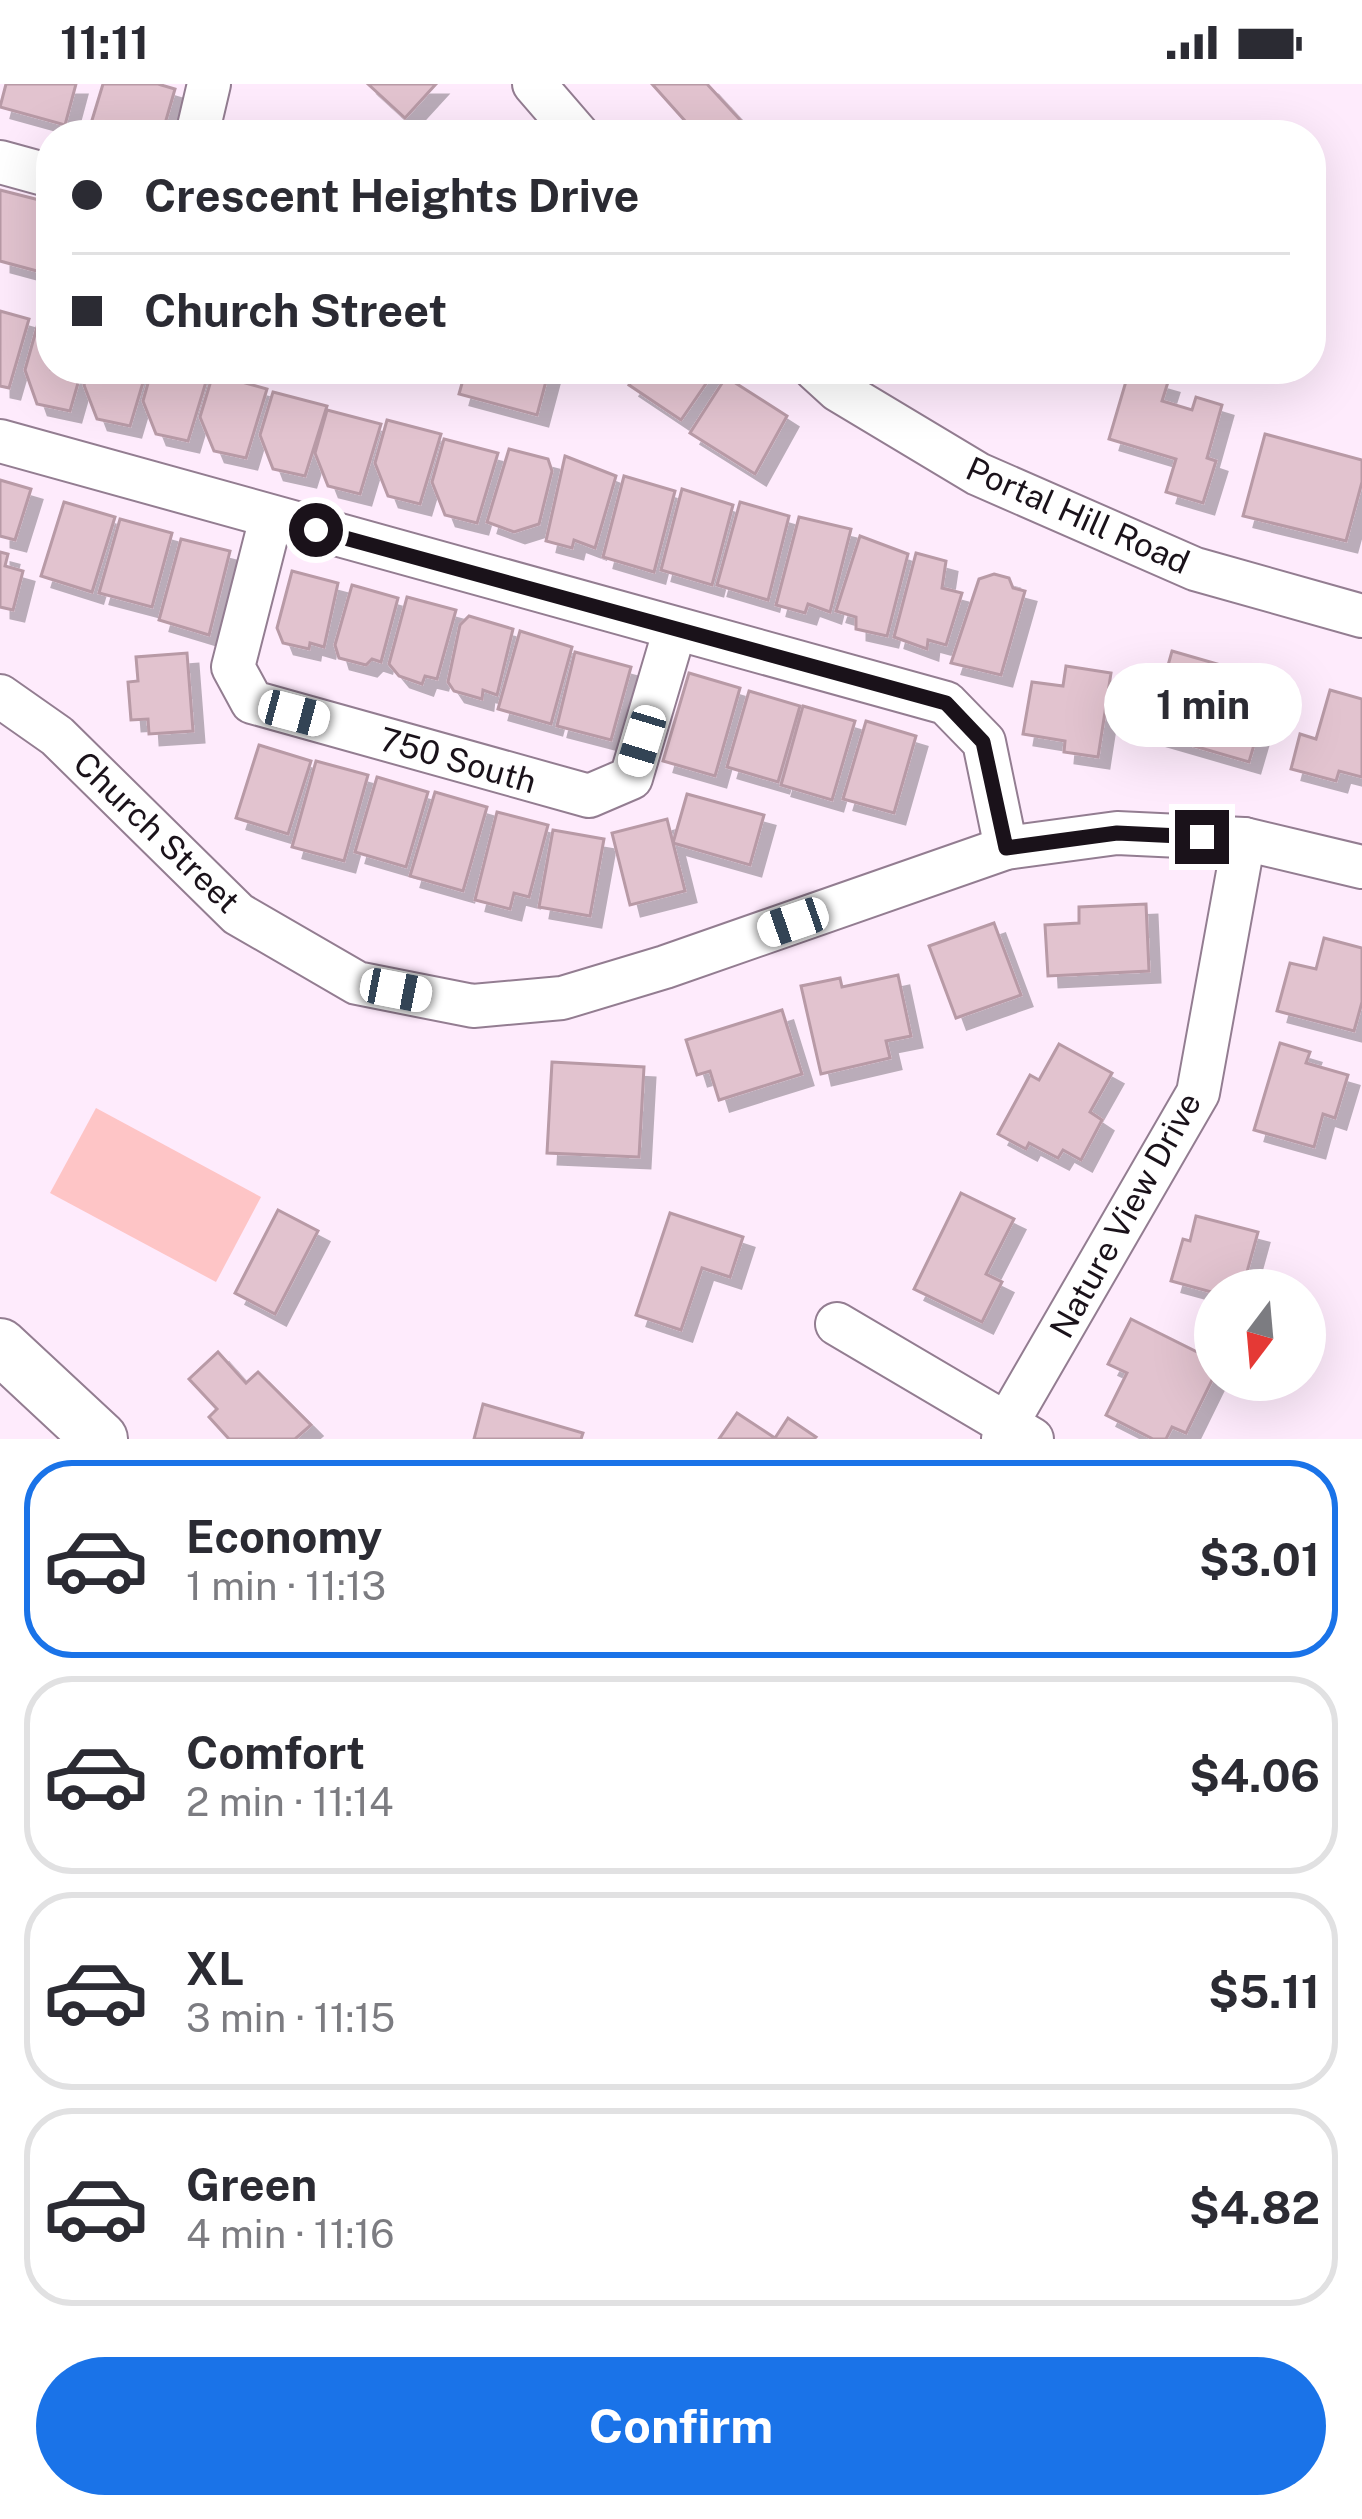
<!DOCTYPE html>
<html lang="en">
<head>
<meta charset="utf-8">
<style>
  body { margin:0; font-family:"Public Sans",sans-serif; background:#f7f7f7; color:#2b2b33; height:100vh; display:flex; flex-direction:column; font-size:45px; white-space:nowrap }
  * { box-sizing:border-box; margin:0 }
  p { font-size:39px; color:#7c7c81 }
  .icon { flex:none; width:66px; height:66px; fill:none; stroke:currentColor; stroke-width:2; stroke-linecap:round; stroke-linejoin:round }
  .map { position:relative; height:1355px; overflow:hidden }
  .side { display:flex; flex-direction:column; background:#fff; flex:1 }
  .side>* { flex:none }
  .guide { position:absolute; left:36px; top:36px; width:1290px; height:264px; border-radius:48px; box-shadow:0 12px 48px #0002; display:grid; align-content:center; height:264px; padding:0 36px; background:#fff }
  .needle { width:78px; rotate:196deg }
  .tools { position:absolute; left:1194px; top:1185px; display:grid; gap:24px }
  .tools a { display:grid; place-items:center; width:132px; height:132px; border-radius:50%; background:#fff; box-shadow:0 12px 48px #0002; font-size:60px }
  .end { position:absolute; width:54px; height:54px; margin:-27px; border:15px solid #1a121a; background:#fff; box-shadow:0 0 0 6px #fff }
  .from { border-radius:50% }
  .bubble { position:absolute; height:84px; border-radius:42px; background:#fff; box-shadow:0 12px 48px #0002; font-size:39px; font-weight:700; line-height:84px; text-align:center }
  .car { position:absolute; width:36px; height:72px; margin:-36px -18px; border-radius:15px; box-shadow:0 0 9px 3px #0007; background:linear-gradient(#fff 24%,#345 0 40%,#fff 0 76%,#345 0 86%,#fff 0) }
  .guide b { display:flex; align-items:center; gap:42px; height:114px; font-size:45px }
  .guide b+b { border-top:3px solid #e1e1e2 }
  .guide i { width:30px; height:30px; background:#2b2b33 }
  ul { padding:21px 0 0; list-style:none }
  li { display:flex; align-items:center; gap:36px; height:198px; margin:0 24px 18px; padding:0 12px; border:6px solid #e1e1e2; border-radius:48px }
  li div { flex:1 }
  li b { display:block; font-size:45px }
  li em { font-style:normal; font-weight:700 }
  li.current { border-color:#1a73e8 }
  li>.icon { width:108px; height:108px; stroke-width:1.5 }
  .button { display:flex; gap:24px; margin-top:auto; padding:24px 36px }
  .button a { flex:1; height:138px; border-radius:72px; background:#1a73e8; color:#fff; font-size:48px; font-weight:700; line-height:138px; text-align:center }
  .status { display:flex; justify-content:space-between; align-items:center; height:84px; padding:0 60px; background:#fff; direction:ltr }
  .status svg { height:33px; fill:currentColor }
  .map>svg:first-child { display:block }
  .green { fill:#fec5c6 }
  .building { fill:#e2c3cf; stroke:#b89aa6; stroke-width:3; filter:url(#shadow) }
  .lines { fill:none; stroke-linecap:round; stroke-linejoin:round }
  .minor-casing { stroke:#937d91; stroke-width:46 }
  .major-casing { stroke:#937d91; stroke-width:58 }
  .minor { stroke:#fff; stroke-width:42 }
  .major { stroke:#fff; stroke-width:54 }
  .route { stroke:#1a121a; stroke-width:15 }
  .labels { text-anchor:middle; stroke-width:9; stroke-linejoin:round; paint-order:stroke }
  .street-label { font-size:33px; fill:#1a121a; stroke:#fff }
</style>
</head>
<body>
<div class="status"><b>11:11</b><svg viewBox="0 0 49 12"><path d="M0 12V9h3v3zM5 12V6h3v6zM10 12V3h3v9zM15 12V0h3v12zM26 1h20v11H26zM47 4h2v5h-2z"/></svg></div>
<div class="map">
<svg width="1362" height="1355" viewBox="0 0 1362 1355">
  <defs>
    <filter id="shadow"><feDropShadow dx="11" dy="11" stdDeviation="0" flood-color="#0004"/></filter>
  </defs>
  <rect width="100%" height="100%" fill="#feebfc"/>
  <polygon class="green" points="96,1024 261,1113 216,1198 50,1109"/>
  <g class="building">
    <polygon points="6,0 76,0 65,41 0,23"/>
    <polygon points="103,0 158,0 175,5 162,50 106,51 89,46"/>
    <polygon points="368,0 436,0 405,34"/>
    <polygon points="652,0 707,0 754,51 672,51 686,38"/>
    <polygon points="0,106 51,119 48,190 0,177"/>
    <polygon points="0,227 29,235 9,304 0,302"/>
    <polygon points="37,243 51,247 51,285 82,285 70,327 37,320 25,286"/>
    <polygon points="89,285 147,285 130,342 97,335 84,301"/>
    <polygon points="152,285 209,288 188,357 156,350 143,317"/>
    <polygon points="466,285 549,286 537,331 459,310"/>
    <polygon points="640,285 716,285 681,336 629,301"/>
    <polygon points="1129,287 1168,298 1162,317 1192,326 1196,313 1222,321 1207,374 1216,377 1203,419 1166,408 1176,375 1109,355"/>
    <polygon points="213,290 267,305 246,374 214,367 200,333"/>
    <polygon points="726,293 787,332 755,390 690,349"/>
    <polygon points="273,308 327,322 305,392 273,385 260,351"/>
    <polygon points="327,326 381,340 360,410 328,402 315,369"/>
    <polygon points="387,336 441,350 420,420 388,412 375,379"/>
    <polygon points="1265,350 1362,376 1362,398 1346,457 1243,432"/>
    <polygon points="444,355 498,369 477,439 445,431 432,398"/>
    <polygon points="509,365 548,375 552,387 539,440 514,448 487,438"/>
    <polygon points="565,372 616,392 595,464 574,456 572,464 546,457"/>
    <polygon points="624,392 675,407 654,488 603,473"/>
    <polygon points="0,396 31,405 15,456 0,452"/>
    <polygon points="682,405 733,421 712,501 661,486"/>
    <polygon points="64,418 115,433 92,508 41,492"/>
    <polygon points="740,418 789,432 768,516 717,501"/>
    <polygon points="799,433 851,445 830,528 808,520 805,529 776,521"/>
    <polygon points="120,435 172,449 152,523 99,509"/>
    <polygon points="860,452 908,470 887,552 856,545 856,533 836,527"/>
    <polygon points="181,455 230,467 209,551 159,536"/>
    <polygon points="0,468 8,470 5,482 23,487 13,526 0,523"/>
    <polygon points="916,469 946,477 942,504 962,509 946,561 928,556 927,565 894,553"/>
    <polygon points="292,487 338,499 324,563 310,559 309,565 283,559 277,544"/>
    <polygon points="994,490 1009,494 1013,504 1025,507 1001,591 951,579 979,495"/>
    <polygon points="352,501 398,514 381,578 372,575 366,581 339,574 335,561"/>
    <polygon points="407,513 456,526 437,595 425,592 422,600 399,592 389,580"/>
    <polygon points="469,532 513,545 497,611 483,606 482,615 454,607 448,598 460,541"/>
    <polygon points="520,547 572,563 551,640 498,625"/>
    <polygon points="1172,567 1273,596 1249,678 1149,649"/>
    <polygon points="575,568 631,583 611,656 557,642"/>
    <polygon points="187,569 193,647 149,650 148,635 131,636 128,598 138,597 136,573"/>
    <polygon points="1066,582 1111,589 1098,673 1064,668 1065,657 1023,650 1032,598 1063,602"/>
    <polygon points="689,589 740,604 715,692 663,677"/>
    <polygon points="1330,606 1362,615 1362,693 1339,687 1336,697 1291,685 1300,650 1316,655"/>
    <polygon points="749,607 800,622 778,698 727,683"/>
    <polygon points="803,622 855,637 832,716 781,701"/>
    <polygon points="866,637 916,652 894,729 843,715"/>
    <polygon points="259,661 311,677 288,750 236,734"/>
    <polygon points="316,677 368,691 344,777 292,763"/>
    <polygon points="377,693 428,708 406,783 355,768"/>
    <polygon points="435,708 487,723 463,807 410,792"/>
    <polygon points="687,710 764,731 750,781 673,759"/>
    <polygon points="497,728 548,741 529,813 514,809 510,825 475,816"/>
    <polygon points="667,735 685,807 630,821 612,749"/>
    <polygon points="553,746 604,755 590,832 539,823"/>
    <polygon points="1146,820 1149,887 1048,892 1045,841 1079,839 1079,823"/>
    <polygon points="994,839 1021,911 956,934 929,862"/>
    <polygon points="1324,854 1362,864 1362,918 1354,947 1277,927 1290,879 1316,885"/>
    <polygon points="898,891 911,952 886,957 890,974 821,990 801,902 840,894 842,903"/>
    <polygon points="782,926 802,990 719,1016 710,987 697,991 686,956"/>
    <polygon points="1280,959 1310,968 1306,979 1348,991 1335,1034 1323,1030 1314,1063 1254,1046"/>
    <polygon points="1059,960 1112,989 1090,1028 1102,1036 1081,1076 1063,1066 1058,1074 1029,1059 1026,1065 998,1050 1030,991 1039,996"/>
    <polygon points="552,978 644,983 639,1073 547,1069"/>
    <polygon points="961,1109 1014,1135 986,1190 1002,1198 982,1238 914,1205"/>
    <polygon points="278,1126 318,1147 275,1230 235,1209"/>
    <polygon points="670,1129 743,1153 730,1193 702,1184 681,1246 636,1231"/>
    <polygon points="1196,1132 1258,1148 1242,1206 1215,1209 1171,1197 1183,1155 1190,1157"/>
    <polygon points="1131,1235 1215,1277 1215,1290 1186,1349 1172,1343 1166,1355 1153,1355 1106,1331 1127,1289 1108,1280"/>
    <polygon points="218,1268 246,1299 258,1288 311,1341 295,1355 229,1355 209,1333 217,1325 189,1295"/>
    <polygon points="483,1320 583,1349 581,1355 474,1355"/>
    <polygon points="737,1329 775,1354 788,1334 816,1353 814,1355 719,1355"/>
  </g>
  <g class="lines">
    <defs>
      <g id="minor">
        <polyline points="534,0 578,51"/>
        <polyline points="197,51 209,0"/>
        <polyline points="0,78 51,92"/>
        <polyline points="815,285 838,306 978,390 1195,485 1362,532"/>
        <polyline points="0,357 946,619 984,658 1006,764"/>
        <polyline points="271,434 233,583 252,618 589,712 631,694 675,545"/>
        <polyline points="0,612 57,652 238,830 357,899 473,922 562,914 665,883 1006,764 1117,749 1244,755 1362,783"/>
        <polyline points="837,1240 1032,1355"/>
        <polyline points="1003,1355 1006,1341 1198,1009 1244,755"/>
      </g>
      <polyline id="major" points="0,1262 100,1355"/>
    </defs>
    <use href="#minor" class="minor-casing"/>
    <use href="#major" class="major-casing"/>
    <use href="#minor" class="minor"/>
    <use href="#major" class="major"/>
  </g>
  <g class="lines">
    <polyline class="route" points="316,446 946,619 983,658 1006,764 1117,749 1202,753"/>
  </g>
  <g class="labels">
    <g class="street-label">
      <text transform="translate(1078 431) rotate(24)" y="12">Portal Hill Road</text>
      <text transform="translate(458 676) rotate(16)" y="12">750 South</text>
      <text transform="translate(157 748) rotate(44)" y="12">Church Street</text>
      <text transform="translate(1125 1131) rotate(-61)" y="12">Nature View Drive</text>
    </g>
  </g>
</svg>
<div class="tools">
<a><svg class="needle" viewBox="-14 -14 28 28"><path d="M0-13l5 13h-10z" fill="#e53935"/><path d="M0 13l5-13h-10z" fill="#7c7c81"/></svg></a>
</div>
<i class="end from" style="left:316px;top:446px"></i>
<i class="end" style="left:1202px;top:753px"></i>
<div class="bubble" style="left:1104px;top:579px;width:198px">1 min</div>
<i class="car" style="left:294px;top:629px;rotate:105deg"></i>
<i class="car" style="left:642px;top:657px;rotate:197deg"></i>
<i class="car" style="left:793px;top:838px;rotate:251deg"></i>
<i class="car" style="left:396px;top:906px;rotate:101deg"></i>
<div class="guide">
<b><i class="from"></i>Crescent Heights Drive</b>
<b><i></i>Church Street</b>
</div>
</div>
<section class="side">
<ul>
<li class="current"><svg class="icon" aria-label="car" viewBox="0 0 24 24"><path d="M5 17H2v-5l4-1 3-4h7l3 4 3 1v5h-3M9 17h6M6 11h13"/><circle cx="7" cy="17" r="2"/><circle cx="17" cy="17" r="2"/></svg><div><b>Economy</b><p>1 min · 11:13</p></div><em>$3.01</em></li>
<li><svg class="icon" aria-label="car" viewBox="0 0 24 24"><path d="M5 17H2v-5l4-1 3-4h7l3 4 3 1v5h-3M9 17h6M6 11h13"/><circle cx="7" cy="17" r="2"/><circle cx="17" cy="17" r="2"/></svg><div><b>Comfort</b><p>2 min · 11:14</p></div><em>$4.06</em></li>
<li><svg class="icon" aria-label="car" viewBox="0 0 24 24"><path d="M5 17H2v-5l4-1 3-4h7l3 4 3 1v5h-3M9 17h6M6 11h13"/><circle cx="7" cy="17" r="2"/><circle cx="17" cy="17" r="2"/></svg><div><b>XL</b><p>3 min · 11:15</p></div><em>$5.11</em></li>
<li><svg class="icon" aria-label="car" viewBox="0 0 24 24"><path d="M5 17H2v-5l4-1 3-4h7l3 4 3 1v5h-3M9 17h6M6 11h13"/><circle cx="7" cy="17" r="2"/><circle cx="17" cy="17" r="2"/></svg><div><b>Green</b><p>4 min · 11:16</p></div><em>$4.82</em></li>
</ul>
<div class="button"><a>Confirm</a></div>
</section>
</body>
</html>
